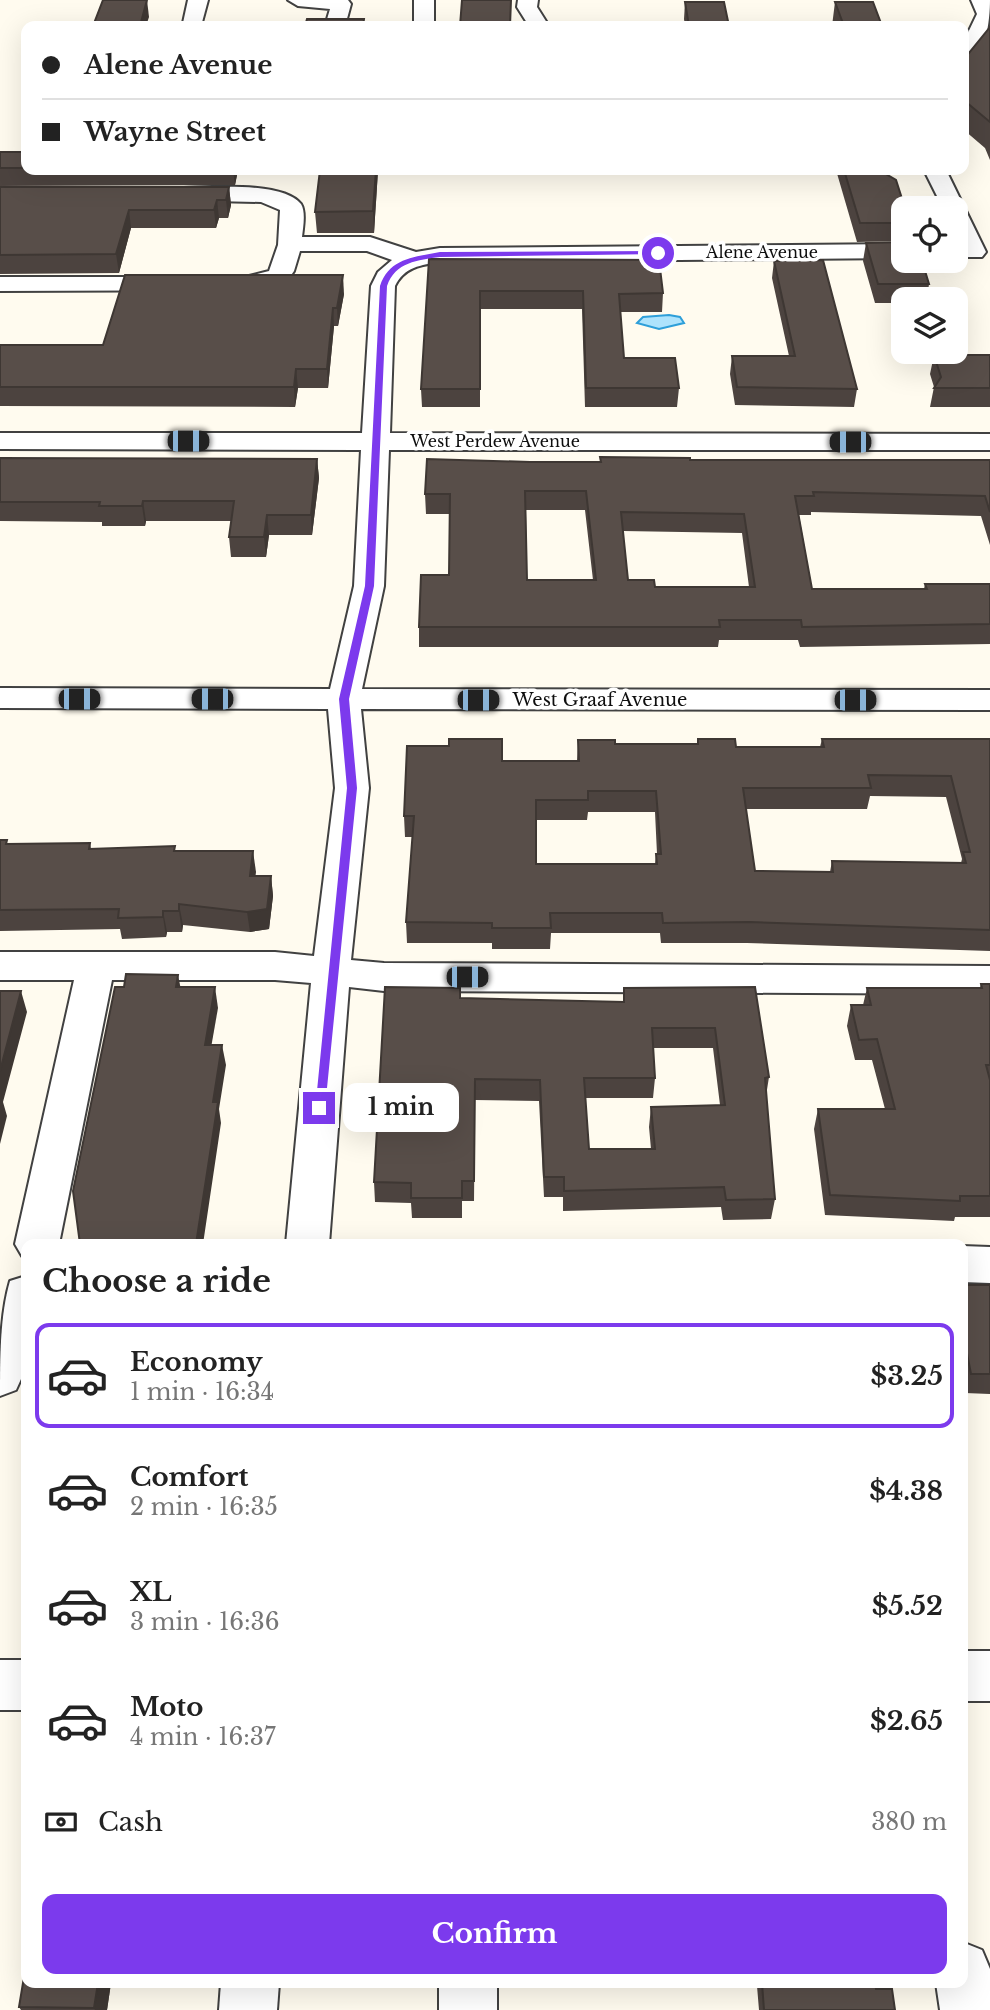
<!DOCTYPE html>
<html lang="en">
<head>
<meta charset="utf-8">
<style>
  body { margin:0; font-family:"Libre Baskerville",serif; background:#f2f2f2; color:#222; height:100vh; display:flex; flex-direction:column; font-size:26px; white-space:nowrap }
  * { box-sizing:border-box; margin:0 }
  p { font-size:23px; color:#767676 }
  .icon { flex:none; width:38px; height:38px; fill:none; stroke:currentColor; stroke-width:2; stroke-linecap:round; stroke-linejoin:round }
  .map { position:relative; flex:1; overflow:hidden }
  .panel { position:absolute; left:21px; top:1239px; width:947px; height:749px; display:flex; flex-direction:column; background:#fff; border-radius:14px; box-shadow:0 7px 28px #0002 }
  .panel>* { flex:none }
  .banner { position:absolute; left:21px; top:21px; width:948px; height:154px; border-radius:14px; box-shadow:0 7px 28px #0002; display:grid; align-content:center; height:154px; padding:0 21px; background:#fff }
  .fabs { position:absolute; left:891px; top:196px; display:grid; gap:14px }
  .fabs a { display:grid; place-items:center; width:77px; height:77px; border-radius:14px; background:#fff; box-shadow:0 7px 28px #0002; font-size:35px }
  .end { position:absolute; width:32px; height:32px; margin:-16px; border:9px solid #7c3aed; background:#fff; box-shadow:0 0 0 4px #fff }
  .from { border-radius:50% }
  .bubble { position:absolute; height:49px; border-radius:14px; background:#fff; box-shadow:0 7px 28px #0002; font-size:23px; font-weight:700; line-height:49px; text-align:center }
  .car { position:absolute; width:21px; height:42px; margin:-21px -10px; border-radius:9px; box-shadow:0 0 5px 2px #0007; background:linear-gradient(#222 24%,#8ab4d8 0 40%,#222 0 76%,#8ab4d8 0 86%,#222 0) }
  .banner b { display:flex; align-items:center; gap:24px; height:66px; font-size:26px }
  .banner b+b { border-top:2px solid #e0e0e0 }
  .banner i { width:18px; height:18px; background:#222 }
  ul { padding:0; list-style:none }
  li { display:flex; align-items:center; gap:21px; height:105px; margin:0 14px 10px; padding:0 7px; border:4px solid transparent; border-radius:14px }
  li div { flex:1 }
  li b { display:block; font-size:26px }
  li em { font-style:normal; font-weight:700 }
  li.selected { border-color:#7c3aed }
  li>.icon { width:63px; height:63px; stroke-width:1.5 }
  h2 { padding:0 21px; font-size:32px; line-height:84px }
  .pay { display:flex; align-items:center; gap:18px; height:77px; padding:0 21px; font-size:26px }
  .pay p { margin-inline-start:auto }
  .cta { display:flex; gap:14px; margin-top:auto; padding:14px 21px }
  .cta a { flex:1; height:80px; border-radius:14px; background:#7c3aed; color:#fff; font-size:28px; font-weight:700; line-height:80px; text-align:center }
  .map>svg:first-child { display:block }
  .water { fill:#aee3fc; stroke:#2e9fd9; stroke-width:2 }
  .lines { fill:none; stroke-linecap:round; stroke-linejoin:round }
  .minor-casing { stroke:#414141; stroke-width:4 }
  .minor { fill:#fff; fill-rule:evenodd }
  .wall { fill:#4c433f; fill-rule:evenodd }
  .shaded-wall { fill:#3e3733 }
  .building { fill:#584e49; stroke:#3e3733; stroke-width:2; fill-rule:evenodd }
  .route { fill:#7c3aed }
  .labels { text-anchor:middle; stroke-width:7; stroke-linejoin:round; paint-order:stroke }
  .far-street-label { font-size:16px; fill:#0e0e0e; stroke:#fff }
  .street-label { font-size:18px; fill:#0e0e0e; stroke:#fff }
</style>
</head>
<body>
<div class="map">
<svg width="990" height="2010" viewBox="0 0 990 2010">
  <rect width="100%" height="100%" fill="#fffbef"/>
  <polygon class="water" points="669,315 680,317 684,323 659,329 637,323 643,317"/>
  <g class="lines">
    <defs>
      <g id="minor">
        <polygon points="188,0 208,0 201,26 185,26 183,23"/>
        <polygon points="288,0 348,0 351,4 345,26 325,26 330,9 298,6"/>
        <rect x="414" y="0" width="20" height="26"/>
        <polygon points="518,0 538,0 537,7 549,26 529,26 517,7"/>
        <path d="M971 0H990C990 19 986 63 964 68V41L977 14Z"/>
        <path d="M924 170H946L986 252 982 257H966C955 241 956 227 956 208H943Z"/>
        <path d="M177 188C205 188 282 180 301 204 306 212 303 228 302 237H370L416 252 440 248 903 244V258L440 262C421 265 404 267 395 286L390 433 990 434V450H389L384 586 362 689 990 690V710L361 709 369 788 351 960 384 963 990 966V994L384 991 349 987 329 1244H286L311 983 275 980H112L59 1244H26V1258L22 1256 15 1244 74 980H0V952H275L314 956 335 788 328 709 0 708V688L330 689 354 586 361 450 0 449V433H362L371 286 378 272 392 260 367 251H300L294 271 287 281 258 290 0 291V277H245L269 271 278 245 280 210 261 202 169 200 166 195 169 190Z"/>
        <polygon points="962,1246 990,1247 990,1283 962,1282"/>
        <path d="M26 1276V1368L16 1390 0 1396C0 1358 0 1315 10 1281Z"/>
        <rect x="962" y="1651" width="28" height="50"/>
        <rect x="0" y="1660" width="26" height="50"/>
        <polygon points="962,1942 982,1950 990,1969 990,2010 940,2010 936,1983 962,1983"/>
        <polygon points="221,1983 279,1983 277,2010 219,2010"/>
        <rect x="439" y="1983" width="58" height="27"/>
      </g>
    </defs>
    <use href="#minor" class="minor-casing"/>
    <use href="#minor" class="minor"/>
  </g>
  <g class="wall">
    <polygon points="685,2 729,26 685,26 684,19"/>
    <polygon points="835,2 882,26 832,26"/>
    <polygon points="990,27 990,160 985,148 964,130 964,59"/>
    <polygon points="0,152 26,152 26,170 238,170 235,185 0,186"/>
    <polygon points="378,170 374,233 317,233 315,212"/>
    <polygon points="836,170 879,170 903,208 903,241 857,242"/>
    <polygon points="0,187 229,187 231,205 228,218 219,218 216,228 131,228 119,273 0,274"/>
    <polygon points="866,243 929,284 927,299 903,299 903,303 875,303 863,261"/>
    <polygon points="429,259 663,293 662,312 620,312 624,358 679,388 677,407 585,407 582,309 480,309 480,407 422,407 421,389"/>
    <polygon points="774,261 857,389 854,407 735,405 730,374 732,356 789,356 772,278"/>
    <polygon points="344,294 338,326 334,326 328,388 298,388 295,407 0,406 0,345 103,345"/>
    <polygon points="934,355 990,355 990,407 930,407 934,387 930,374"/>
    <polygon points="0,458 317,459 319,478 312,535 269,535 266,557 231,557 229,537 231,521 146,521 145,526 102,526 102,522 0,521"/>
    <path d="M690 460H990V545L981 516 811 512V515H799L812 589H924L925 584H990V644L800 647 798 640H719L718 647H419V627L449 575V514H426L425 494 530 462ZM526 510H585L593 580H527ZM623 531 742 533 749 587H655L628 580Z"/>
    <path d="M698 739 736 747H820L822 739H990V951L747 943H661L660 933H551L550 949H492V943H407L406 922 413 837H405L404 816 502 761H577L578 740 615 744H697ZM870 796 946 797 962 859 961 863 832 861 830 872 755 871 746 809H867ZM588 812H655L657 854H656L655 864H536V820H587Z"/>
    <polygon points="0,840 8,844 90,843 91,849 176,851 253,851 255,876 271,876 273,896 269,929 250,932 183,925 182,932 167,932 166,937 122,939 120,929 0,931"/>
    <polygon points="981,984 990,984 990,1217 955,1217 954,1221 825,1215 814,1129 818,1109 885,1109 872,1060 855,1060 847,1026 851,1005 863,1005 867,988 980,988"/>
    <path d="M755 987 769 1077 766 1096 775 1199 771 1219 723 1220 721 1207 563 1211V1197H544L539 1101 475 1100 474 1201H462V1218H412L411 1203 375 1202 374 1182 461 998 623 1002 624 988ZM653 1048H713L720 1105 651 1107 649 1127 651 1149H589L585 1098H653L655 1078Z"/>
    <polygon points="962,1285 990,1285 990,1394 965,1393 962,1382"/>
    <polygon points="26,1983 111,1983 107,2010 21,2010 19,2007"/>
    <polygon points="597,1983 875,1983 876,1989 895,2010 759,2010 757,1986 597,1987"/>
  </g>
  <g class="shaded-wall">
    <polygon points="147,0 149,17 146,26 140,26"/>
    <polygon points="233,170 238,170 235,185"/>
    <polygon points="376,170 378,170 374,233 373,211"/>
    <polygon points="229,187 231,205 228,218 226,200"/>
    <polygon points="217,200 219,218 216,228 214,210"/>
    <polygon points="129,210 131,228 119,273 116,254"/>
    <polygon points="343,275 344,294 338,326 337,308"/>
    <polygon points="333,308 334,326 328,388 327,369"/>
    <polygon points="296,369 298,388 295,407 294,387"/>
    <polygon points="317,459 319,478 312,535 311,515"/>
    <polygon points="143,501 146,521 145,526 142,506"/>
    <polygon points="267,515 269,535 266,557 264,537"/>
    <polygon points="253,851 256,872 253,896 250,876"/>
    <polygon points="271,876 273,896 269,929 250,932 247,912"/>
    <polygon points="179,904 183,925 182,932 179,911"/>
    <polygon points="163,911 167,932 166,937 163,917"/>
    <polygon points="178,975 182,995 176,987"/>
    <polygon points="215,987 218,1008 208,1065 205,1045"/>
    <polygon points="21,991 27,1012 3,1102 7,1116 0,1144 0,1071"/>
    <polygon points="222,1045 226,1065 219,1109 221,1123 203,1244 196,1244 213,1102"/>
    <polygon points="98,1983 111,1983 107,2010 95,2010 94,2008"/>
  </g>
  <g class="building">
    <polygon points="103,0 147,0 140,26 93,26"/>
    <polygon points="462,0 511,0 510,26 460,26"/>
    <polygon points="685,2 724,2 729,26 689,26"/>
    <polygon points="835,2 873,2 882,26 844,26"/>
    <polygon points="307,19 364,19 363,26 305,26"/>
    <polygon points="990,27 990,122 966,102 964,102 964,59"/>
    <rect x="0" y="152" width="26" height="16"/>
    <polygon points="320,170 376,170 373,211 315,212"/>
    <polygon points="844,170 879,170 896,180 905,208 903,208 903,223 860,223"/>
    <polygon points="0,187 229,187 226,200 217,200 214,210 129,210 116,254 0,255"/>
    <polygon points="903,242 903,261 922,261 929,284 878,284 866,243"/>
    <polygon points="429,259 659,260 663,293 619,294 624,358 675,358 679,388 586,388 583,291 480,291 480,389 421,389"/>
    <polygon points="823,260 857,389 737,387 732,356 795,356 774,261"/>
    <polygon points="125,275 343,275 337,308 333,308 327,369 296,369 294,387 0,387 0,345 103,345"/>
    <polygon points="934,355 990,355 990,388 934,388 941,377"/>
    <path d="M600 457 690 458V460H990V512L985 496 813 492 814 496H795L812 589H927L925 584H990V624L802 627 801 620H719L720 627H419L421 575H449L450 494H425L427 459 530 462H601ZM525 491H586L596 580H527ZM621 512 744 514 755 587H655L654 580H628Z"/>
    <polygon points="0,458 317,459 311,515 267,515 264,537 229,537 234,501 143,501 142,506 99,506 100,502 0,502"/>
    <path d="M449 739H502V761H579L578 740H615V744H698V739H735L736 747H824L822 739H990V930L750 922 663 923 662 913H550L551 928H492V923L406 922 414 816H404L407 746H449ZM868 775 951 776 970 852H963L966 863 832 861 833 872 755 871 743 788H871ZM588 791H656L661 854H656L657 864H536V800H588Z"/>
    <polygon points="0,840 7,840 6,844 90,843 89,849 175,846 174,851 253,851 250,876 271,876 267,909 247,912 179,904 179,911 163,911 163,917 118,918 119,909 0,910"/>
    <polygon points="126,974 178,975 176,987 215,987 205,1045 222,1045 213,1102 218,1102 196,1244 80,1244 73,1191 115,987 124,987"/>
    <polygon points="981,984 990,984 990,1065 986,1065 990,1080 990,1196 960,1196 960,1201 830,1195 818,1109 895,1109 877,1039 859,1040 851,1005 871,1005 867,988 982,988"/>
    <path d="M385 987 460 988V998L624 1002V988L755 987 769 1077 765 1078 775 1199 726 1200 724 1187 564 1191V1177H544L540 1080 475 1079 474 1181H462V1198H411V1183L374 1182ZM652 1028H715L725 1105 651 1107 655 1149H589L584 1078H655Z"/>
    <polygon points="0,991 21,991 0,1071"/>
    <polygon points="962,1285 990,1285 990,1374 971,1374 965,1343 962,1343"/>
    <polygon points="26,1965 26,1983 98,1983 94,2008 19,2007"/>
    <polygon points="762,1983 875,1983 876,1989 892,1989 895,2010 764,2010"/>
  </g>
  <path class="route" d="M658 251 661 254 440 257C418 260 395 262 387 286L374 586 349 699 357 788 325 1108 323 1111H315L347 788 339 699 365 586 380 286C389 258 415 257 440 252Z"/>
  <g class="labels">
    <g class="far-street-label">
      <text x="762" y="258">Alene Avenue</text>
      <text x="495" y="447">West Perdew Avenue</text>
    </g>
    <g class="street-label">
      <text x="600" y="706">West Graaf Avenue</text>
    </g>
  </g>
</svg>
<div class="fabs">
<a><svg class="icon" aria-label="locate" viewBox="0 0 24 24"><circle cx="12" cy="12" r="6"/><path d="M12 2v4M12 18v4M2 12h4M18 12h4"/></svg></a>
<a><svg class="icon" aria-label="layers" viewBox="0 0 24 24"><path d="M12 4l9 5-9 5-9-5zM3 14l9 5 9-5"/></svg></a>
</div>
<i class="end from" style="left:658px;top:253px"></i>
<i class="end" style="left:319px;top:1108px"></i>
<div class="bubble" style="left:343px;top:1083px;width:116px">1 min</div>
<i class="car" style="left:188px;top:441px;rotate:90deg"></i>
<i class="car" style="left:850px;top:442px;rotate:270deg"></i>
<i class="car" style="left:79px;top:699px;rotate:90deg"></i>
<i class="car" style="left:212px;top:699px;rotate:270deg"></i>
<i class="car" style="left:478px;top:700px;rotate:90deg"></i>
<i class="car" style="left:855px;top:700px;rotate:90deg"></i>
<i class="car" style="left:467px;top:977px;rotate:90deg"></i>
<div class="banner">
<b><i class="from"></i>Alene Avenue</b>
<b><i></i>Wayne Street</b>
</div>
<section class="panel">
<h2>Choose a ride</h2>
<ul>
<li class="selected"><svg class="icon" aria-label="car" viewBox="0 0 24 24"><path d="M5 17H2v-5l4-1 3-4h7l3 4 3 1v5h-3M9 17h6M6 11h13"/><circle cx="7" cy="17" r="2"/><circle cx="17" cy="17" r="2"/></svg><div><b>Economy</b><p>1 min · 16:34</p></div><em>$3.25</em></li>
<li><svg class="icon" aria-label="car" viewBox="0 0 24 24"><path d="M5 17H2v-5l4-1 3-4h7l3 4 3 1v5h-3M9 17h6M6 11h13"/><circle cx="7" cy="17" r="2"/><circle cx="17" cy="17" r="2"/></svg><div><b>Comfort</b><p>2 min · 16:35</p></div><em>$4.38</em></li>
<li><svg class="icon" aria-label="car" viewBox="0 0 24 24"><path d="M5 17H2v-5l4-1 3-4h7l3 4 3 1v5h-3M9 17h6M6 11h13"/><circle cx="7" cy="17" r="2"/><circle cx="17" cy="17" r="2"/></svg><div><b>XL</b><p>3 min · 16:36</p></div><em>$5.52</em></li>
<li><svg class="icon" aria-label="car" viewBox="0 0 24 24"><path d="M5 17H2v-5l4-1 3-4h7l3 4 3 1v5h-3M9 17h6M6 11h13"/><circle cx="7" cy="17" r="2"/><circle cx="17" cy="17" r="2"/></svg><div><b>Moto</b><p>4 min · 16:37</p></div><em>$2.65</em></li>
</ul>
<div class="pay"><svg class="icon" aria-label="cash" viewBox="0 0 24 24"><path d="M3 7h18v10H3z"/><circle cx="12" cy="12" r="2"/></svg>Cash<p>380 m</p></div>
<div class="cta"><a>Confirm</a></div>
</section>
</div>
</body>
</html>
